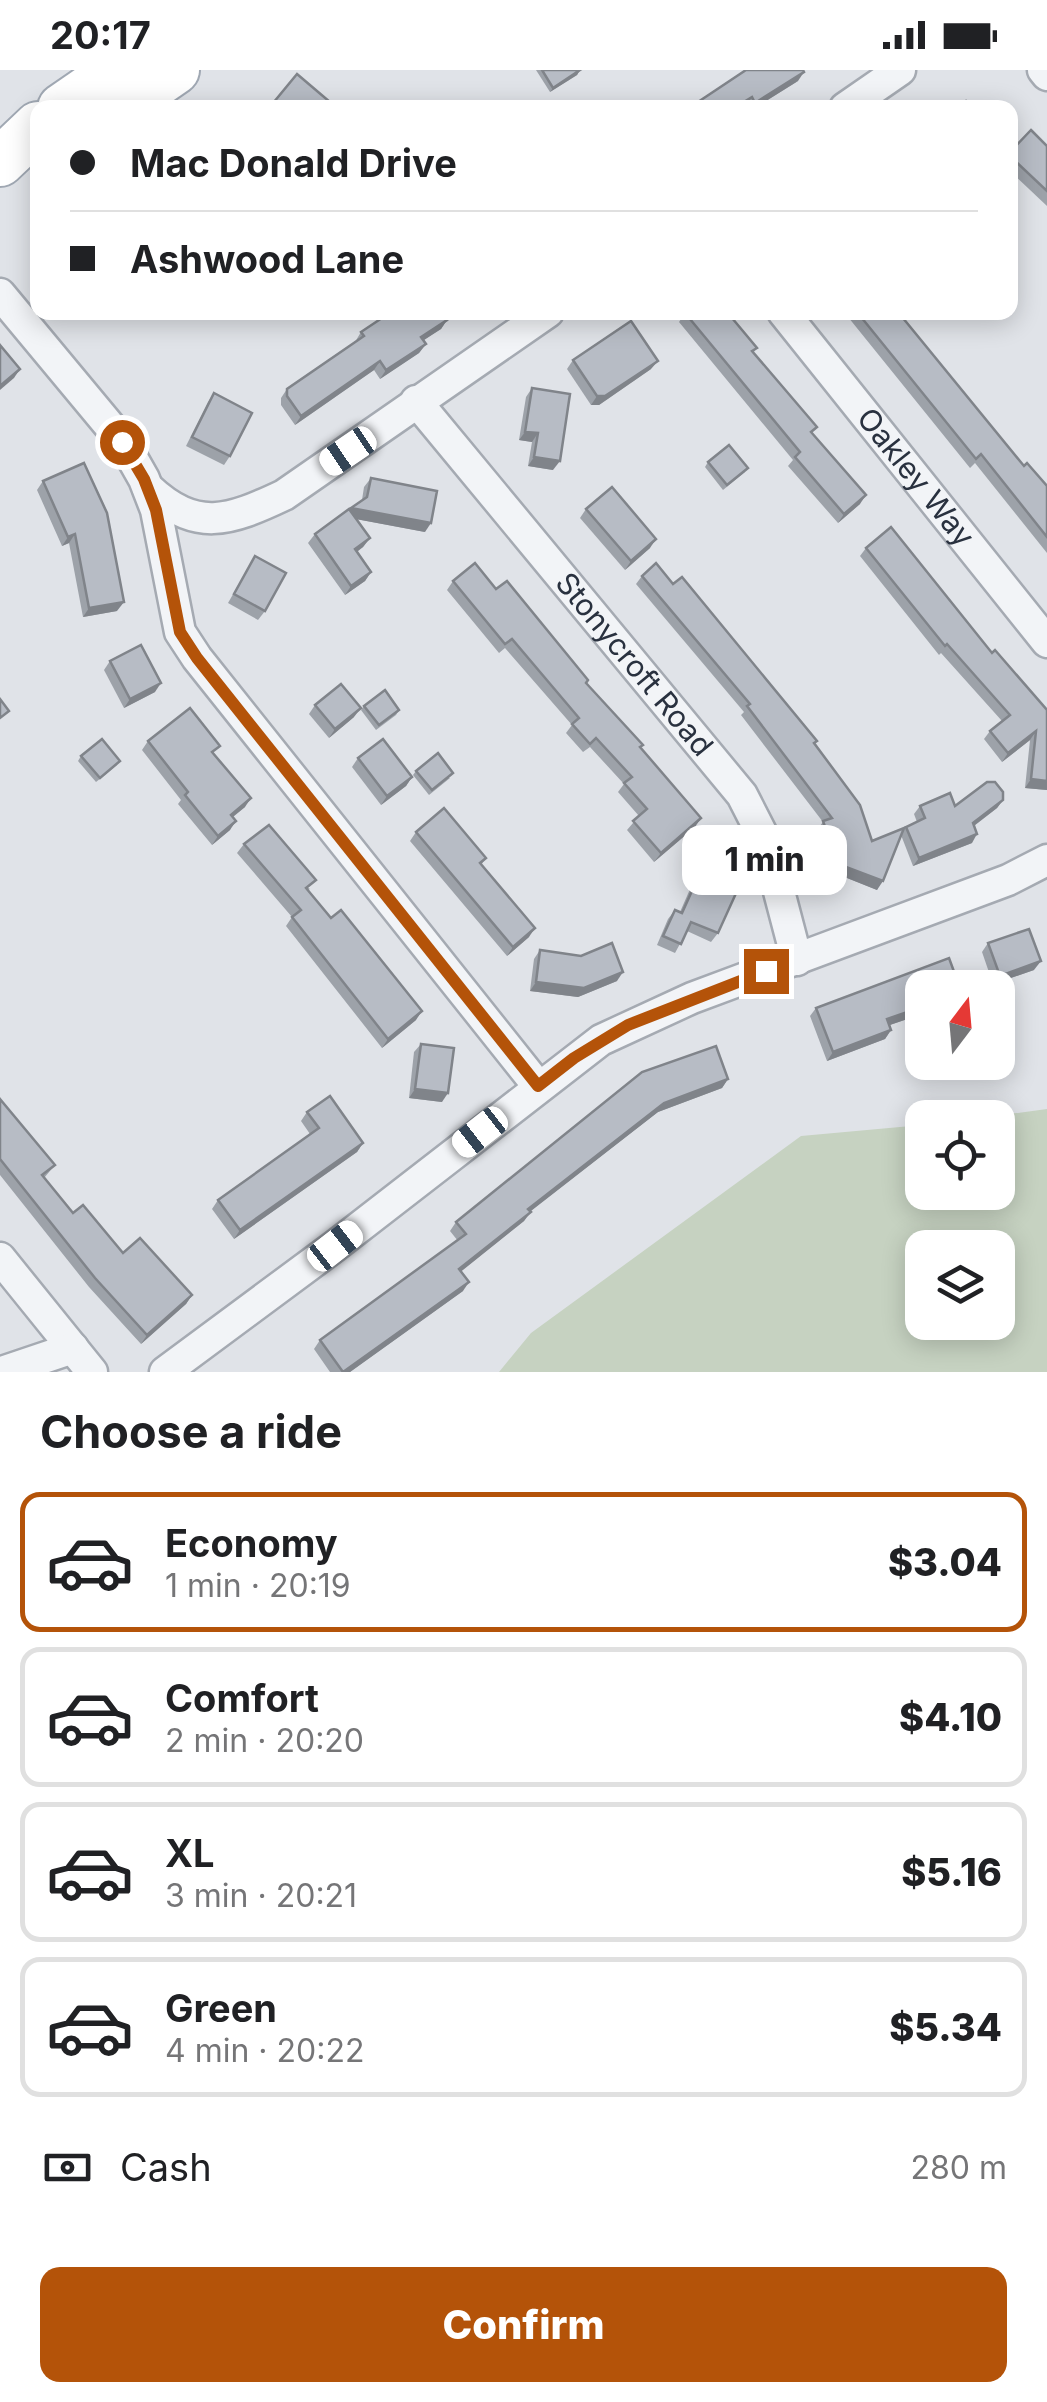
<!DOCTYPE html>
<html lang="en">
<head>
<meta charset="utf-8">
<style>
  body { margin:0; font-family:Inter,sans-serif; background:#f6f6f6; color:#202124; height:100vh; display:flex; flex-direction:column; font-size:38px; white-space:nowrap }
  * { box-sizing:border-box; margin:0 }
  p { font-size:32px; color:#757577 }
  .icon { flex:none; width:55px; height:55px; fill:none; stroke:currentColor; stroke-width:2; stroke-linecap:round; stroke-linejoin:round }
  .map { position:relative; height:1302px; overflow:hidden }
  .side { display:flex; flex-direction:column; background:#fff; flex:1 }
  .side>* { flex:none }
  .banner { position:absolute; left:30px; top:30px; width:988px; height:220px; border-radius:20px; box-shadow:0 5px 25px #0003; display:grid; align-content:center; height:220px; padding:0 40px; background:#fff }
  .needle { width:65px; rotate:16deg }
  .tools { position:absolute; left:905px; top:900px; display:grid; gap:20px }
  .tools a { display:grid; place-items:center; width:110px; height:110px; border-radius:20px; background:#fff; box-shadow:0 5px 25px #0003; font-size:50px }
  .end { position:absolute; width:45px; height:45px; margin:-22px; border:12px solid #b45309; background:#fff; box-shadow:0 0 0 5px #fff }
  .from { border-radius:50% }
  .bubble { position:absolute; height:70px; border-radius:20px; background:#fff; box-shadow:0 5px 25px #0003; font-size:32px; font-weight:800; line-height:70px; text-align:center }
  .car { position:absolute; width:30px; height:60px; margin:-30px -15px; border-radius:12px; box-shadow:0 0 8px 2px #0007; background:linear-gradient(#fff 24%,#345 0 40%,#fff 0 76%,#345 0 86%,#fff 0) }
  .banner b { display:flex; align-items:center; gap:35px; height:95px; font-size:38px }
  .banner b+b { border-top:2px solid #e0e0e0 }
  .banner i { width:25px; height:25px; background:#202124 }
  ul { padding:0; list-style:none }
  li { display:flex; align-items:center; gap:30px; height:140px; margin:0 20px 15px; padding:0 20px; border:5px solid #e0e0e0; border-radius:20px }
  li div { flex:1 }
  li b { display:block; font-size:38px }
  li em { font-style:normal; font-weight:800 }
  li.on { border-color:#b45309 }
  li>.icon { width:90px; height:90px; stroke-width:1.5 }
  h2 { padding:0 40px; font-size:45px; line-height:120px }
  .pay { display:flex; align-items:center; gap:25px; height:110px; padding:0 40px; font-size:38px }
  .pay p { margin-inline-start:auto }
  .primary-button { display:flex; gap:20px; margin-top:auto; padding:20px 40px }
  .primary-button a { flex:1; height:115px; border-radius:20px; background:#b45309; color:#fff; font-size:40px; font-weight:800; line-height:115px; text-align:center }
  .status { display:flex; justify-content:space-between; align-items:center; height:70px; padding:0 50px; background:#fff; direction:ltr }
  .status svg { height:28px; fill:currentColor }
  .map>svg:first-child { display:block }
  .green { fill:#c6d2c1; fill-rule:evenodd }
  .lines { fill:none; stroke-linecap:round; stroke-linejoin:round }
  .minor-casing { stroke:#a5aab2; stroke-width:35 }
  .primary-casing { stroke:#a0a8b3; stroke-width:52 }
  .minor { stroke:#f2f4f7; stroke-width:30 }
  .primary { stroke:#fff; stroke-width:48 }
  .wall { fill:#9da2a9 }
  .shaded-wall { fill:#80848a }
  .building { fill:#b7bcc5; stroke:#80848a; stroke-width:2.5 }
  .route { stroke:#b45309; stroke-width:12 }
  .labels { text-anchor:middle; stroke-width:9; stroke-linejoin:round; paint-order:stroke }
  .street-label { font-size:30px; fill:#29313f; stroke:#eff2f6 }
</style>
</head>
<body>
<div class="status"><b>20:17</b><svg viewBox="0 0 49 12"><path d="M0 12V9h3v3zM5 12V6h3v6zM10 12V3h3v9zM15 12V0h3v12zM26 1h20v11H26zM47 4h2v5h-2z"/></svg></div>
<div class="map">
<svg width="1047" height="1302" viewBox="0 0 1047 1302">
  <rect width="100%" height="100%" fill="#e0e3e8"/>
  <path class="green" d="M1047 1039V1302H499L531 1263 801 1066 922 1055V1122H998V1048L987 1047ZM922 1178H998V1252H922Z"/>
  <g class="lines">
    <defs>
      <g id="minor">
        <polyline points="1043,0 1047,5"/>
        <polyline points="845,38 900,0"/>
        <polyline points="0,224 123,372 144,409 156,440 180,562 197,588 538,1016"/>
        <path id="s1" d="M783 242 1047 572"/>
        <path id="s2" d="M416 331 742 725 766 772 797 890"/>
        <path d="M148 418C196 463 229 451 284 425L548 242"/>
        <polyline points="0,1188 92,1302"/>
        <polyline points="2,1302 73,1278"/>
        <polyline points="165,1302 335,1176 601,970 692,928 1008,810 1047,790"/>
      </g>
      <g id="primary">
        <polyline points="62,38 117,0"/>
        <polyline points="120,38 175,0"/>
        <polyline points="0,92 38,56"/>
      </g>
    </defs>
    <use href="#minor" class="minor-casing"/>
    <use href="#primary" class="primary-casing"/>
    <use href="#minor" class="minor"/>
    <use href="#primary" class="primary"/>
  </g>
  <g class="wall">
    <polygon points="536,0 580,0 577,5 550,22"/>
    <polygon points="798,11 755,38 746,38 745,36 743,38 689,38"/>
    <polygon points="1047,76 1047,136 1010,101 1010,82"/>
    <polygon points="844,242 898,242 1024,396 1047,416 1047,483 975,393 970,398"/>
    <polygon points="685,243 757,278 753,283 812,364 860,434 838,453 788,396 793,390 679,252"/>
    <polygon points="447,250 441,259 423,270 426,274 419,283 380,309 374,300 295,355 281,335 281,328 287,319 355,272 361,262"/>
    <polygon points="573,290 651,299 599,335 591,335 567,299"/>
    <polygon points="532,318 553,400 528,396 532,372 519,370 526,327"/>
    <polygon points="214,323 230,386 224,395 186,376 208,332"/>
    <polygon points="708,392 745,402 723,420 705,397"/>
    <polygon points="371,408 425,462 356,449 370,468 363,477 357,482 371,502 365,511 345,525 308,473 315,464 362,430 364,417"/>
    <polygon points="43,411 117,541 83,547 69,473 62,476 37,420"/>
    <polygon points="586,439 650,478 625,500 580,448"/>
    <polygon points="866,478 992,583 1047,640 1047,720 1025,718 1030,670 1002,692 984,669 990,661 1002,651 941,583 939,585 860,486"/>
    <polygon points="255,486 265,541 258,550 228,533"/>
    <polygon points="642,506 673,514 817,671 815,674 872,771 901,763 906,757 917,752 914,744 920,736 955,736 1003,730 997,738 974,756 972,773 913,796 901,765 877,820 832,802 817,760 823,752 741,645 744,642 636,514"/>
    <polygon points="453,511 496,519 588,610 586,614 640,678 695,757 654,792 627,760 639,746 618,722 624,714 590,677 583,682 566,663 572,655 505,578 499,583 447,520"/>
    <polygon points="110,591 155,622 124,638 104,600"/>
    <polygon points="315,635 354,647 329,668 309,644"/>
    <polygon points="364,636 399,640 396,645 376,660 361,640"/>
    <polygon points="148,671 214,684 245,737 233,747 230,760 212,775 178,734 181,730 142,680"/>
    <polygon points="81,686 117,695 96,712 78,691"/>
    <polygon points="358,688 412,707 406,716 381,735 352,697"/>
    <polygon points="416,701 450,708 429,725 413,705"/>
    <polygon points="416,762 486,788 481,795 529,867 507,886 410,771"/>
    <polygon points="244,774 310,819 308,820 416,950 382,978 286,856 292,847 237,783"/>
    <polygon points="705,792 718,863 711,872 687,861 675,883 657,875 668,849 675,840 680,842 698,801"/>
    <polygon points="988,873 1034,900 993,914 982,882"/>
    <polygon points="540,880 617,911 578,927 530,921 534,889"/>
    <polygon points="922,918 922,944 890,955 891,960 885,969 827,991 810,946 816,938"/>
    <polygon points="421,974 442,1032 409,1028 414,982"/>
    <polygon points="642,1002 728,1009 722,1018 658,1042 530,1141 524,1151 461,1201 463,1221 350,1302 330,1302 314,1279 320,1270 458,1171 450,1161 456,1152"/>
    <polygon points="0,1029 55,1095 44,1108 73,1143 123,1183 192,1225 186,1234 141,1274 89,1217 0,1105"/>
    <polygon points="307,1042 363,1073 357,1082 234,1169 212,1139 218,1130 310,1064 301,1051"/>
  </g>
  <g class="shaded-wall">
    <polygon points="580,0 577,5 550,22 553,18"/>
    <polygon points="804,2 798,11 755,38 752,38 755,33"/>
    <polygon points="752,27 743,38 734,38"/>
    <polygon points="447,250 441,259 415,276 421,267"/>
    <polygon points="426,274 419,283 380,309 386,300"/>
    <polygon points="380,291 374,300 295,355 301,346"/>
    <polygon points="658,291 651,299 599,335 591,335 597,326"/>
    <polygon points="20,299 14,308 0,320 0,316"/>
    <polygon points="525,362 538,363 532,372 519,370"/>
    <polygon points="534,387 560,391 553,400 528,396"/>
    <polygon points="866,425 860,434 838,453 844,444"/>
    <polygon points="351,438 431,453 425,462 345,447"/>
    <polygon points="75,464 69,473 62,476 68,467"/>
    <polygon points="370,468 363,477 348,488 355,479"/>
    <polygon points="656,469 650,478 625,500 631,491"/>
    <polygon points="371,502 365,511 345,525 351,516"/>
    <polygon points="124,532 117,541 83,547 89,538"/>
    <polygon points="161,613 155,622 124,638 130,629"/>
    <polygon points="361,638 354,647 329,668 335,659"/>
    <polygon points="1036,661 1030,670 1002,692 1008,683"/>
    <polygon points="412,707 406,716 381,735 387,726"/>
    <polygon points="1031,709 1047,711 1047,720 1025,718"/>
    <polygon points="251,728 245,737 225,753 231,745"/>
    <polygon points="1003,730 997,738 967,761 973,753"/>
    <polygon points="701,748 695,757 654,792 661,783"/>
    <polygon points="236,751 230,760 212,775 218,766"/>
    <polygon points="977,764 972,773 913,796 919,788"/>
    <polygon points="838,794 883,811 877,820 832,802"/>
    <polygon points="535,858 529,867 507,886 513,877"/>
    <polygon points="1041,891 1034,900 993,914 1000,906"/>
    <polygon points="623,902 617,911 578,927 530,921 536,912"/>
    <polygon points="922,937 922,944 881,958 887,949"/>
    <polygon points="422,941 416,950 382,978 388,969"/>
    <polygon points="891,960 885,969 827,991 833,982"/>
    <polygon points="728,1009 722,1018 658,1042 522,1148 528,1139 664,1033"/>
    <polygon points="415,1019 448,1023 442,1032 409,1028"/>
    <polygon points="363,1073 357,1082 234,1169 240,1160"/>
    <polygon points="531,1142 524,1151 453,1208 459,1199"/>
    <polygon points="469,1212 463,1221 350,1302 344,1302"/>
    <polygon points="192,1225 186,1234 141,1274 147,1265"/>
  </g>
  <g class="building">
    <polygon points="542,0 580,0 553,18"/>
    <polygon points="746,0 803,0 804,2 755,33 752,27 734,38 689,38"/>
    <polygon points="297,4 337,38 269,38"/>
    <polygon points="966,31 972,38 958,38"/>
    <polygon points="1031,60 1047,76 1047,121 1010,86 1010,82"/>
    <polygon points="391,242 442,242 447,250 421,267 426,274 386,300 380,291 301,346 287,326 287,319 364,266 361,262"/>
    <polygon points="727,242 757,278 752,281 817,357 811,362 866,425 844,444 795,387 800,382 685,243"/>
    <polygon points="857,242 898,242 1024,396 1027,393 1047,416 1047,467 981,384 976,389"/>
    <polygon points="631,251 658,291 605,326 597,326 573,290"/>
    <polygon points="0,275 20,299 0,316"/>
    <polygon points="532,318 570,324 560,391 534,387 538,363 525,362"/>
    <polygon points="214,323 252,343 230,386 192,367"/>
    <polygon points="729,375 748,398 727,415 708,392"/>
    <polygon points="84,393 107,443 124,532 89,538 75,464 68,467 43,411"/>
    <polygon points="371,408 437,421 431,453 351,438 367,427"/>
    <polygon points="612,417 656,469 631,491 586,439"/>
    <polygon points="349,439 370,468 355,479 371,502 351,516 315,464"/>
    <polygon points="891,457 992,583 995,580 1047,640 1047,711 1031,709 1036,661 1008,683 990,661 1010,645 947,574 945,576 866,478"/>
    <polygon points="255,486 286,503 265,541 234,524"/>
    <polygon points="475,493 496,519 507,511 588,610 586,613 643,675 640,677 701,748 661,783 633,751 647,739 624,713 632,707 596,668 590,674 572,654 579,648 512,569 505,574 453,511"/>
    <polygon points="656,493 673,514 682,507 817,671 814,673 860,735 872,771 904,758 883,811 838,794 823,751 832,748 747,636 750,634 642,506"/>
    <polygon points="141,575 161,613 130,629 110,591"/>
    <polygon points="341,614 361,638 335,659 315,635"/>
    <polygon points="385,620 399,640 379,655 364,636"/>
    <polygon points="0,629 9,641 0,648"/>
    <polygon points="190,638 220,676 212,682 251,728 231,745 236,751 218,766 185,725 188,722 148,671"/>
    <polygon points="102,669 120,691 100,708 81,686"/>
    <polygon points="383,669 412,707 387,726 358,688"/>
    <polygon points="438,683 453,703 432,720 416,701"/>
    <polygon points="987,712 995,712 1003,722 1003,730 973,753 977,764 919,788 906,757 925,748 920,736 950,723 955,736"/>
    <polygon points="444,738 486,788 480,793 535,858 513,877 416,762"/>
    <polygon points="269,755 316,810 306,818 331,848 341,840 422,941 388,969 292,847 301,840 244,774"/>
    <polygon points="705,792 742,810 718,863 691,852 681,874 663,866 675,840 682,843"/>
    <polygon points="1029,859 1041,891 1000,906 988,873"/>
    <polygon points="612,873 623,902 584,918 536,912 540,880 581,886"/>
    <polygon points="949,888 960,918 922,918 922,937 887,949 891,960 833,982 816,938"/>
    <polygon points="421,974 454,978 448,1023 415,1019"/>
    <polygon points="716,976 728,1009 664,1033 528,1139 531,1142 459,1199 469,1212 343,1302 320,1270 466,1164 456,1152 642,1002"/>
    <polygon points="330,1026 363,1073 240,1160 218,1130 319,1058 307,1042"/>
    <polygon points="0,1029 55,1095 42,1105 73,1143 83,1135 123,1183 140,1168 192,1225 147,1265 95,1208 0,1089"/>
  </g>
  <g class="lines">
    <polyline class="route" points="122,372 144,409 156,440 180,562 197,588 538,1016 574,988 628,955 766,901"/>
  </g>
  <g class="labels">
    <g class="street-label">
      <text dy="10" stroke="none"><textPath href="#s1" startOffset="212">Oakley Way</textPath></text>
      <text dy="10" stroke="none"><textPath href="#s2" startOffset="342">Stonycroft Road</textPath></text>
    </g>
  </g>
</svg>
<div class="tools">
<a><svg class="needle" viewBox="-14 -14 28 28"><path d="M0-13l5 13h-10z" fill="#e53935"/><path d="M0 13l5-13h-10z" fill="#757577"/></svg></a>
<a><svg class="icon" aria-label="locate" viewBox="0 0 24 24"><circle cx="12" cy="12" r="6"/><path d="M12 2v4M12 18v4M2 12h4M18 12h4"/></svg></a>
<a><svg class="icon" aria-label="layers" viewBox="0 0 24 24"><path d="M12 4l9 5-9 5-9-5zM3 14l9 5 9-5"/></svg></a>
</div>
<i class="end from" style="left:122px;top:372px"></i>
<i class="end" style="left:766px;top:901px"></i>
<div class="bubble" style="left:682px;top:755px;width:165px">1 min</div>
<i class="car" style="left:348px;top:381px;rotate:236deg"></i>
<i class="car" style="left:480px;top:1062px;rotate:232deg"></i>
<i class="car" style="left:335px;top:1176px;rotate:52deg"></i>
<div class="banner">
<b><i class="from"></i>Mac Donald Drive</b>
<b><i></i>Ashwood Lane</b>
</div>
</div>
<section class="side">
<h2>Choose a ride</h2>
<ul>
<li class="on"><svg class="icon" aria-label="car" viewBox="0 0 24 24"><path d="M5 17H2v-5l4-1 3-4h7l3 4 3 1v5h-3M9 17h6M6 11h13"/><circle cx="7" cy="17" r="2"/><circle cx="17" cy="17" r="2"/></svg><div><b>Economy</b><p>1 min · 20:19</p></div><em>$3.04</em></li>
<li><svg class="icon" aria-label="car" viewBox="0 0 24 24"><path d="M5 17H2v-5l4-1 3-4h7l3 4 3 1v5h-3M9 17h6M6 11h13"/><circle cx="7" cy="17" r="2"/><circle cx="17" cy="17" r="2"/></svg><div><b>Comfort</b><p>2 min · 20:20</p></div><em>$4.10</em></li>
<li><svg class="icon" aria-label="car" viewBox="0 0 24 24"><path d="M5 17H2v-5l4-1 3-4h7l3 4 3 1v5h-3M9 17h6M6 11h13"/><circle cx="7" cy="17" r="2"/><circle cx="17" cy="17" r="2"/></svg><div><b>XL</b><p>3 min · 20:21</p></div><em>$5.16</em></li>
<li><svg class="icon" aria-label="car" viewBox="0 0 24 24"><path d="M5 17H2v-5l4-1 3-4h7l3 4 3 1v5h-3M9 17h6M6 11h13"/><circle cx="7" cy="17" r="2"/><circle cx="17" cy="17" r="2"/></svg><div><b>Green</b><p>4 min · 20:22</p></div><em>$5.34</em></li>
</ul>
<div class="pay"><svg class="icon" aria-label="cash" viewBox="0 0 24 24"><path d="M3 7h18v10H3z"/><circle cx="12" cy="12" r="2"/></svg>Cash<p>280 m</p></div>
<div class="primary-button"><a>Confirm</a></div>
</section>
</body>
</html>
